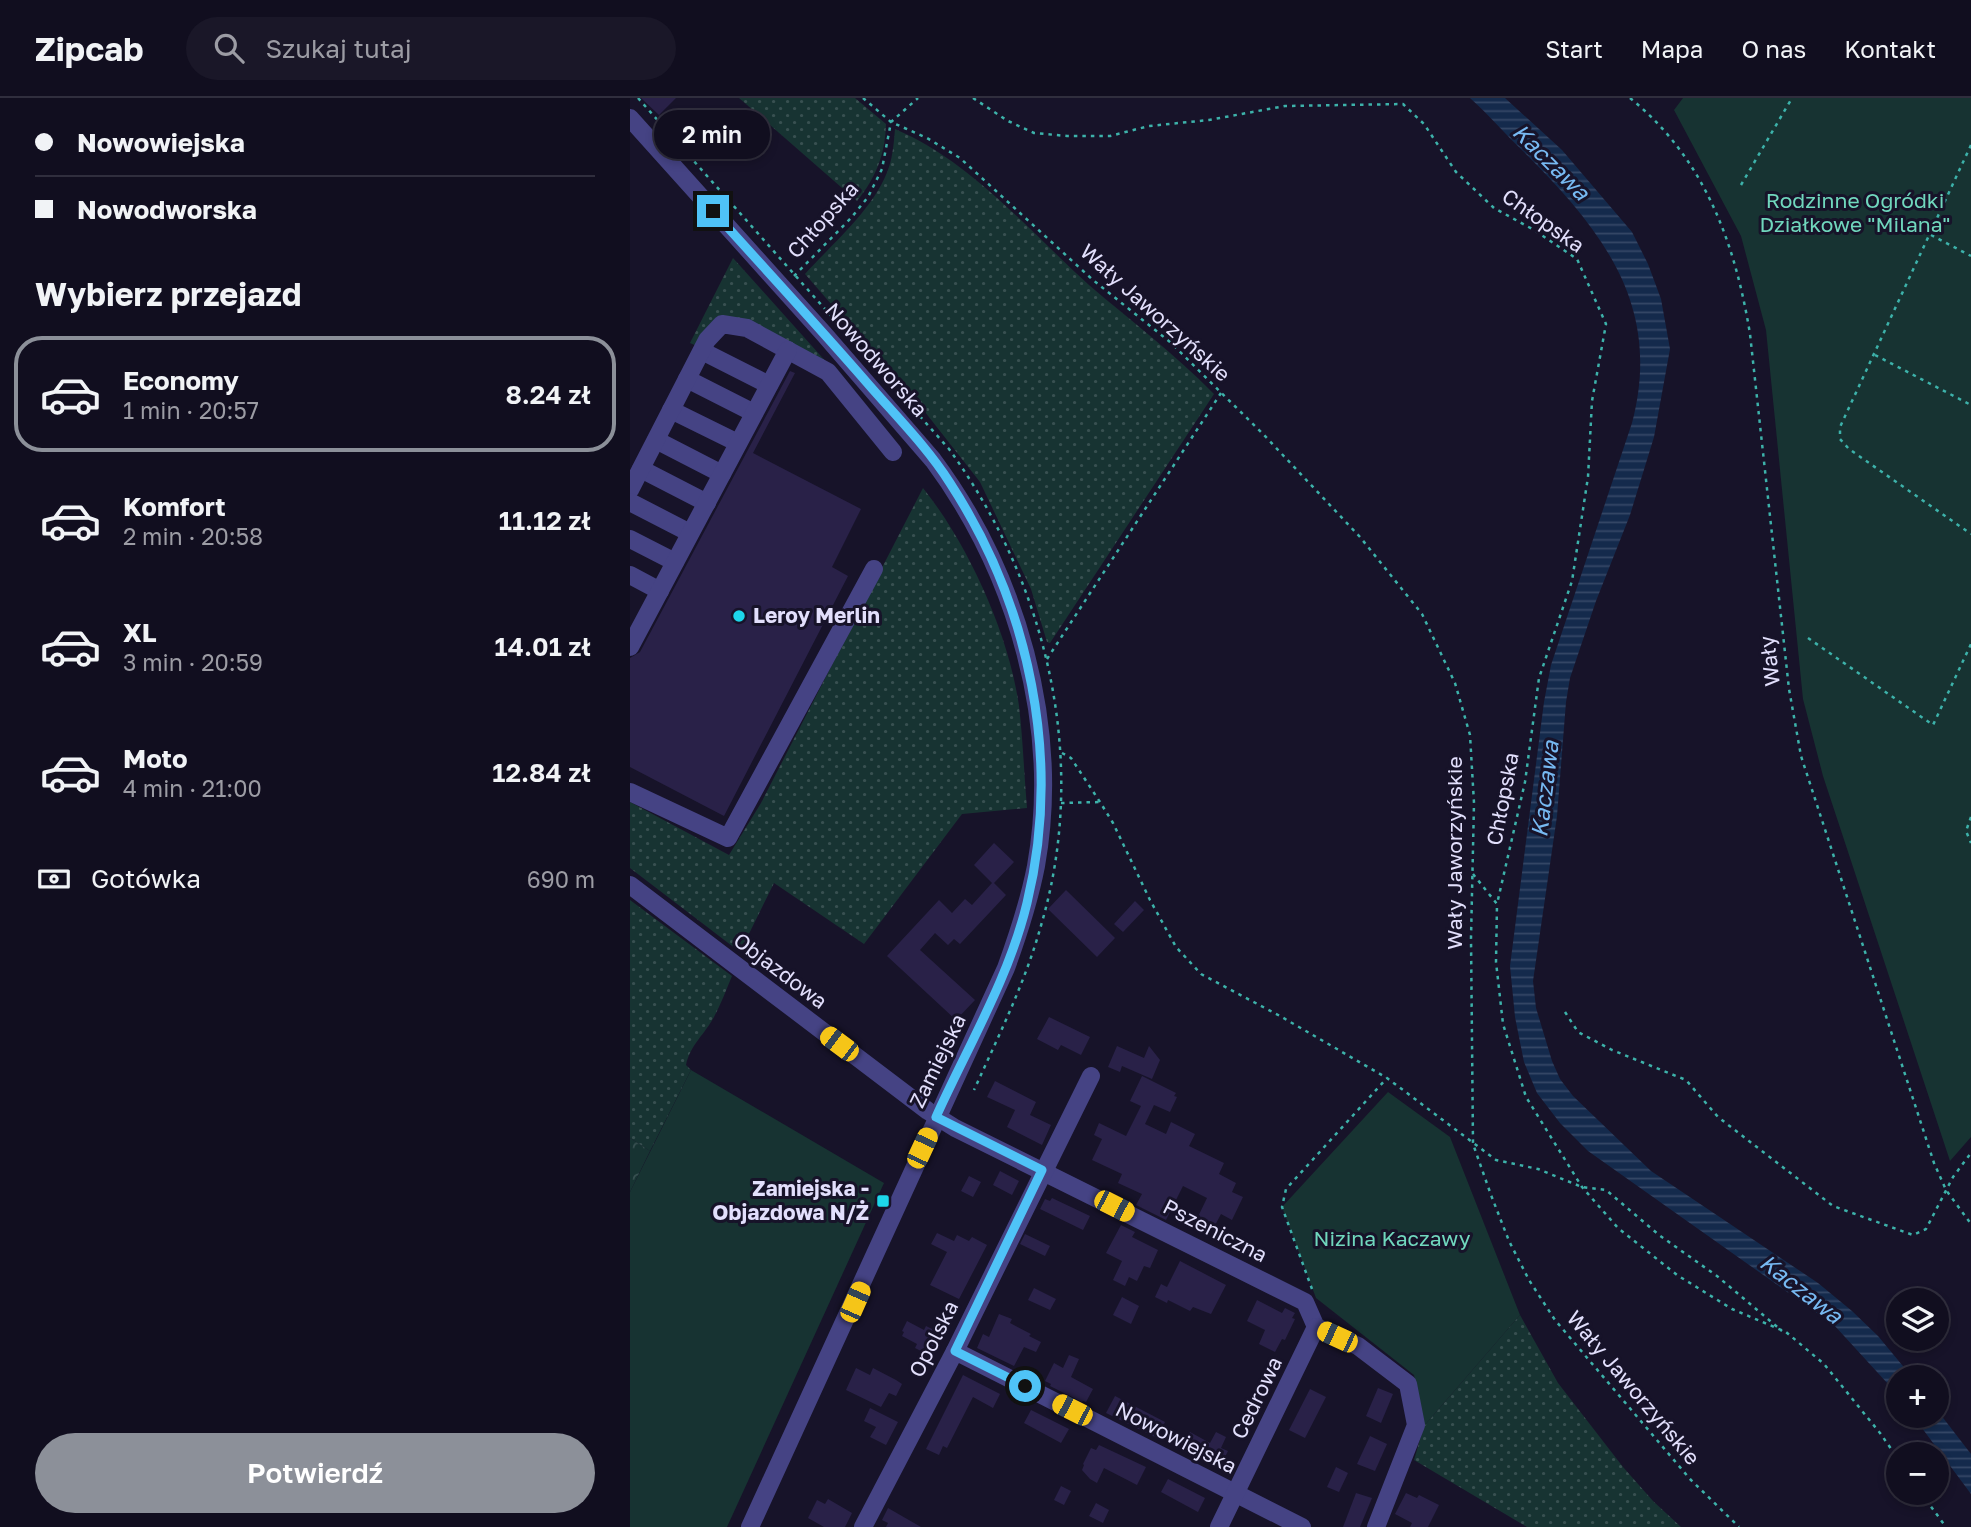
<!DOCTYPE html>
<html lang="pl">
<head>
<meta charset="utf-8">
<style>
  body { margin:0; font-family:"Golos Text",sans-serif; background:#1a1728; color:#f1f3f6; height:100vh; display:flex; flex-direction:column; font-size:26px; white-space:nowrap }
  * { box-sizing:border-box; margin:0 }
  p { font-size:23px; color:#9c9ca4 }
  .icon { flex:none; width:38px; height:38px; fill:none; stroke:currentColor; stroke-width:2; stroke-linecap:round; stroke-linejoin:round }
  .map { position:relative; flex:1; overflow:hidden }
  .details { display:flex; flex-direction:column; background:#110e1f; width:630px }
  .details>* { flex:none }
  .banner { display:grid; align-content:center; height:154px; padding:0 35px; background:#110e1f }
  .controls { position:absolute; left:1256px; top:1190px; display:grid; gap:14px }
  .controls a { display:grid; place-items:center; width:63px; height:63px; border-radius:50%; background:#110e1f; box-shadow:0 4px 10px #0003,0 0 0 2px #302e3d; font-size:35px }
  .end { position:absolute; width:32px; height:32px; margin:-16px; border:9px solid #4fc3f7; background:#111; box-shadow:0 0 0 4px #111 }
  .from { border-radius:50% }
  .bubble { position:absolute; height:49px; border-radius:24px; background:#110e1f; box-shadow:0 4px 10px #0003,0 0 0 2px #302e3d; font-size:23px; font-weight:600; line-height:49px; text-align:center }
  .car { position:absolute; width:21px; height:42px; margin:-21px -10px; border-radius:9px; box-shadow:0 0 5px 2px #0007; background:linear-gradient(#f5c518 24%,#345 0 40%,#f5c518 0 76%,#345 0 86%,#f5c518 0) }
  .banner b { display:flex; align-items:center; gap:24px; height:66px; font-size:26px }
  .banner b+b { border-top:2px solid #302e3d }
  .banner i { width:18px; height:18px; background:#f1f3f6 }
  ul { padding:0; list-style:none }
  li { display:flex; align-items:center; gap:21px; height:116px; margin:0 14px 10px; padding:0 21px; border:4px solid transparent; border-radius:28px }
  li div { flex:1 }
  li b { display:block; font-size:26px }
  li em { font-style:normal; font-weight:600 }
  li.current { border-color:#8c9099 }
  li>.icon { width:63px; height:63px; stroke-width:1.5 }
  h2 { padding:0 35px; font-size:32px; line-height:84px }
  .pay { display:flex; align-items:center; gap:18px; height:77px; padding:0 35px; font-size:26px }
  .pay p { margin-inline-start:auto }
  .action { display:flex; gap:14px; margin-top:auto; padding:14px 35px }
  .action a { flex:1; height:80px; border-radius:42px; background:#8c9099; color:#fff; font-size:28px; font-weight:600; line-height:80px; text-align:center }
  header { display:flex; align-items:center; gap:42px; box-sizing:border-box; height:98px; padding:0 35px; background:#110e1f; border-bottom:2px solid #302e3d }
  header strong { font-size:33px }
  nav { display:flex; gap:38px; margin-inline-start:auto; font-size:24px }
  .search { width:490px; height:63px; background:#1a1728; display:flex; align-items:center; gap:18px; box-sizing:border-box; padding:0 24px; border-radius:38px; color:#9c9ca4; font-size:26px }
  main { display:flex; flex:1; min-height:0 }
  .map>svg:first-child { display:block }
  .grass { fill:url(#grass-dots) }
  .forest { fill:url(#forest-crowns) }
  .garden { fill:#173332 }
  .water { fill:url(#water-rules) }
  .building { fill:#292148 }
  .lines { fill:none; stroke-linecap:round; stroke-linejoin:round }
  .path { stroke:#3db2aa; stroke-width:2.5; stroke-dasharray:3.5 5; stroke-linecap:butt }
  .minor { stroke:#454384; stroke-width:18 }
  .route { stroke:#4fc3f7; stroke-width:9 }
  .poi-dot { fill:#1dd6ea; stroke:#171329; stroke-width:2.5 }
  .labels { text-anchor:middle; stroke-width:6; stroke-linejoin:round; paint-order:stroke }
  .park-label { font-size:21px; fill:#70d7bd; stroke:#171329 }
  .street-label { font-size:21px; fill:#e2dffc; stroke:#171329 }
  .poi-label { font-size:21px; font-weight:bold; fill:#e2dffc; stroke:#171329; text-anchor:start }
  .water-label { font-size:23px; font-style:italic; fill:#77b9f2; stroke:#171329 }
</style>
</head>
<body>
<header>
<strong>Zipcab</strong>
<div class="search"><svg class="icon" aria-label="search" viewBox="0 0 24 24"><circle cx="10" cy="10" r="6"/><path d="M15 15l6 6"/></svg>Szukaj tutaj</div>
<nav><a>Start</a><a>Mapa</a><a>O nas</a><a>Kontakt</a></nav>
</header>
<main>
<section class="details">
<div class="banner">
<b><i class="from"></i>Nowowiejska</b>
<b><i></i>Nowodworska</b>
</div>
<h2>Wybierz przejazd</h2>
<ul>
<li class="current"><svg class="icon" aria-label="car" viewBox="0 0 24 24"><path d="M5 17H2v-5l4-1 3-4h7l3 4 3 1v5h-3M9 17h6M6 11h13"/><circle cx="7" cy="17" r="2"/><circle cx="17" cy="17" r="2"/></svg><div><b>Economy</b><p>1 min · 20:57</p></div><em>8.24 zł</em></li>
<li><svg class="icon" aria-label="car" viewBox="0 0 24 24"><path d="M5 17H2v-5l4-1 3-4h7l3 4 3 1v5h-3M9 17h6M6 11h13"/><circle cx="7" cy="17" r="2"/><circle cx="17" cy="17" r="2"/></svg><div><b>Komfort</b><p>2 min · 20:58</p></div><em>11.12 zł</em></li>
<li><svg class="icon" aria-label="car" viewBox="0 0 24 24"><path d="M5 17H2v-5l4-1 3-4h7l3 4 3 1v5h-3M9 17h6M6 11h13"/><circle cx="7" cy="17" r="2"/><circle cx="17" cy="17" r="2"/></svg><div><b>XL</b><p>3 min · 20:59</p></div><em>14.01 zł</em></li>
<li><svg class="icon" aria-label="car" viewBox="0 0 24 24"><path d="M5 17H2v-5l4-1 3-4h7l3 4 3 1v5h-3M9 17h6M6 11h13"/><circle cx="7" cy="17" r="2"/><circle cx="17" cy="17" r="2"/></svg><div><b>Moto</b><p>4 min · 21:00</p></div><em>12.84 zł</em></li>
</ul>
<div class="pay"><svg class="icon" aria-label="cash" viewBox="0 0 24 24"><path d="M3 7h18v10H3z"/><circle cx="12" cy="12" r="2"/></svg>Gotówka<p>690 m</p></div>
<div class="action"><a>Potwierdź</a></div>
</section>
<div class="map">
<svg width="1341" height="1429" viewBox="0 0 1341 1429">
  <defs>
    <pattern id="grass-dots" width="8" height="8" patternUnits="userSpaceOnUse" patternTransform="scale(1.75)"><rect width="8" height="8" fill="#173332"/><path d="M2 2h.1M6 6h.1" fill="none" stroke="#385051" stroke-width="1.8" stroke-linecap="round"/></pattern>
    <pattern id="forest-crowns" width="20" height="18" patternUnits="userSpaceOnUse" patternTransform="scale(1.75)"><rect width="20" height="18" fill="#173332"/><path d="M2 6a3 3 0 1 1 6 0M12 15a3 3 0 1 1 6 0" fill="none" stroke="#385051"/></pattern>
    <pattern id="water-rules" width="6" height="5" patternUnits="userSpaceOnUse" patternTransform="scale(1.75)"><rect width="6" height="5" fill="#142a4c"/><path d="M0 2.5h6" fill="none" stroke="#364867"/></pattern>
  </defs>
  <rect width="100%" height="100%" fill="#171329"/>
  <g class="grass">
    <path d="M109 0H225L256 26C255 57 246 79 227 103Z"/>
    <path d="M265 31C342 64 398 132 459 187 501 223 545 256 584 296L420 545 417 544 401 491 350 384 295 314 175 176C203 145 246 109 259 69 263 57 264 43 265 31Z"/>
    <polygon points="103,160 207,276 92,223 67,248 60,245"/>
    <path d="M293 390C338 446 379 536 389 608 393 642 394 676 397 710L332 716 234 846 144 785 110 854 0 770V704L99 757 131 705Z"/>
    <path d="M0 802 102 878C96 892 91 906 84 919 75 936 60 947 56 967L61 972 20 1053 0 1040Z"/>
    <polygon points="890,1217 928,1285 993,1369 1023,1403 1051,1429 897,1429 784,1362 794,1328"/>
  </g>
  <polygon class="forest" points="0,1040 20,1053 0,1094"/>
  <g class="garden">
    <polygon points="1053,0 1341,0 1341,1039 1320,1063 1193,678 1173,601 1136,232 1111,138 1044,12"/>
    <polygon points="61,972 254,1085 97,1429 0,1429 0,1094"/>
    <polygon points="758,994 820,1039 890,1217 794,1328 784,1277 686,1200 652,1109"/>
  </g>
  <g class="water">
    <path d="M840 0H875L932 52 1002 134 1018 166 1031 201 1040 251 1024 339 1000 417 966 503 940 580 936 604 927 718 903 883 906 910 922 963 930 981 943 998 1021 1073 1188 1185 1222 1213 1248 1238 1282 1279H1269V1298L1204 1227 958 1053 930 1025 907 995 894 964 885 919 880 868 914 604 921 567 1002 325C1033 207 972 132 893 53 875 36 859 17 840 0Z"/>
    <polygon points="1307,1312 1341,1356 1341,1396 1283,1318 1307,1318"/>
  </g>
  <g class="building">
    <polygon points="11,0 46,0 29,17"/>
    <polygon points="105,11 114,20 103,33 93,24"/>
    <polygon points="160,273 165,275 123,355 231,411 202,469 218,478 94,718 0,669 0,560 10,554"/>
    <polygon points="364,745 384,764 364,785 376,797 330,846 324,841 318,847 305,835 290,852 345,902 326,922 257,858 309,802 322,815 335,801 342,807 362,785 344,767"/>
    <polygon points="436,792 485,840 467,859 418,811"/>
    <polygon points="505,803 514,812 493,834 484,826"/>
    <polygon points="419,919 460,939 451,957 431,947 428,952 407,941"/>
    <polygon points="487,948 514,960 519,948 530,962 522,981 492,968 490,974 478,969"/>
    <polygon points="512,978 546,995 544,998 547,999 540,1014 524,1007 515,1026 536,1036 541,1024 565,1036 559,1048 594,1065 589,1076 606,1085 602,1094 613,1099 602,1122 591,1116 581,1135 564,1127 577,1100 553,1088 536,1122 506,1107 512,1096 488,1085 492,1076 462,1062 472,1041 464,1037 469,1025 496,1038 511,1008 500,1003"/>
    <polygon points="365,983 406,1004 400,1017 421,1027 412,1047 377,1029 385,1012 357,999"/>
    <polygon points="370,1073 389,1083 382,1097 363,1087"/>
    <polygon points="339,1078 351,1084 343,1099 331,1093"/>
    <polygon points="422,1100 460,1118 453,1132 410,1111 415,1101 420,1103"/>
    <polygon points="491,1127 505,1134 502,1139 528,1152 520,1170 514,1168 507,1183 499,1179 495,1188 483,1182 492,1163 476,1155"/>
    <polygon points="307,1135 324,1143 327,1137 339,1143 342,1139 357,1147 329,1201 300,1187 317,1154 301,1146"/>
    <polygon points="395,1136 420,1148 415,1158 390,1146"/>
    <polygon points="550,1163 596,1187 581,1216 563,1209 560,1213 538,1202 537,1205 525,1199 531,1186 537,1189"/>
    <polygon points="404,1190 426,1201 420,1212 398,1202"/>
    <polygon points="492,1199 509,1208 501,1226 483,1217"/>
    <polygon points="627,1202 652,1215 655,1210 665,1215 662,1220 665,1221 655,1242 652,1241 645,1254 629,1246 635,1232 617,1223"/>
    <polygon points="369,1216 382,1221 380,1225 401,1236 399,1238 411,1244 406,1254 394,1249 384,1268 347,1250 353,1236 359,1239"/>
    <polygon points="277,1223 294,1232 296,1228 312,1236 301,1258 285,1250 287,1246 272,1238 274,1234 272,1233"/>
    <polygon points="439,1257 449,1261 441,1279 463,1291 456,1304 453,1303 452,1304 420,1288 421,1286 415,1283 424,1265 433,1270"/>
    <polygon points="226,1270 240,1277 243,1270 266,1282 272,1286 266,1298 259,1295 251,1309 216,1292"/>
    <polygon points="333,1277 370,1296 363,1310 343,1299 317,1350 313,1348 309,1357 296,1351"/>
    <polygon points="748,1290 763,1296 751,1325 736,1318"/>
    <polygon points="680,1291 696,1299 675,1340 659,1332"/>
    <polygon points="485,1298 535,1324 527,1340 476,1315"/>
    <polygon points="240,1310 268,1324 256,1347 240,1339 246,1329 234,1323"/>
    <polygon points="401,1312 439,1331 431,1345 394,1325"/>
    <polygon points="560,1334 580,1345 586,1334 596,1339 591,1350 598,1353 589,1371 551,1352"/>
    <polygon points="740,1338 757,1346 745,1373 727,1366"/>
    <polygon points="469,1347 516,1369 507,1387 474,1370 467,1385 460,1381 452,1372 454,1367 453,1366 461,1350 466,1352"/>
    <polygon points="706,1369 718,1375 709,1394 697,1389"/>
    <polygon points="538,1381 575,1400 568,1414 531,1394"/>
    <polygon points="431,1388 441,1393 434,1407 424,1402"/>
    <polygon points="726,1395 742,1400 730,1429 713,1429"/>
    <polygon points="776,1395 787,1400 789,1397 809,1407 798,1429 780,1429 782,1425 765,1416"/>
    <polygon points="198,1401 222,1415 215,1429 194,1429 178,1420 187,1402 195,1406"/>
    <polygon points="466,1405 479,1412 473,1425 459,1418"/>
    <polygon points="258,1410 291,1429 256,1429 258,1425 252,1422"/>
  </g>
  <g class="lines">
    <g class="path">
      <path d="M8 0 319 351C417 486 459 662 412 824 396 883 369 937 344 992"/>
      <polyline points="233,0 261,24 297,40 330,60 463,182 540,244 634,337 730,439 792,516 825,585 840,637 844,705 841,840 843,1046 861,1097 879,1143 899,1182 925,1222 1060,1381 1109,1429"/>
      <polyline points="343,0 378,23 404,35 437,38 480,38 519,28 579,22 655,8 773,6 794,26 826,74 864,110 904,132 947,161 976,226 962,303 958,379 942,483 909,580 895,684 867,806"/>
      <path d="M1000 0C1074 60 1105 144 1120 236L1159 591 1171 658 1304 1065 1316 1092 1341 1126"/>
      <polyline points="1341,47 1210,329 1210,341 1219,351 1341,436"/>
      <polyline points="1111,87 1162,0"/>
      <polyline points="1301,137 1341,158"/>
      <polyline points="164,178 221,120 238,99 252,71 261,24 288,0"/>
      <polyline points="1245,257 1341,307"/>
      <polyline points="1178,540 1303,627 1341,546"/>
      <polyline points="417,561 591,295"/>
      <polyline points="432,655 441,660 470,704 483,725 520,802 546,849 571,876 650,918 757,980 866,1062 908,1071 952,1089 976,1092 1029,1137 1087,1178 1152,1233"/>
      <polyline points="431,705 470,704"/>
      <polyline points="1341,719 1336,733 1341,745"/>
      <polyline points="843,776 867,806 866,864 873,926 896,999 952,1089 988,1130 1047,1177 1102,1211 1156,1234 1194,1266 1250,1335 1269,1362"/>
      <polyline points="935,914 948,934 982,952 1056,982 1088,1019 1203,1108 1283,1137 1296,1131 1323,1079 1341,1055"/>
      <polyline points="306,974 318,956"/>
      <polyline points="682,1191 652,1109 656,1091 757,980"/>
      <polyline points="1291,1395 1316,1429"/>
    </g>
    <g class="minor">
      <path d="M0 20 194 236 303 362C387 475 431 628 406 768 399 804 388 837 376 870L120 1429"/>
      <polyline points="72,253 139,287"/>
      <polyline points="57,281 124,315"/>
      <polyline points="41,312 108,345"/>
      <polyline points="26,342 92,376"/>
      <polyline points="11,371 77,405"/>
      <polyline points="0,392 77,242 92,226 117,230 198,274 263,354"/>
      <polyline points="0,404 60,435"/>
      <polyline points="0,441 45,464"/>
      <polyline points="0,477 30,493"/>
      <polyline points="0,549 158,252"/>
      <polyline points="0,694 98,740 244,471"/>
      <polyline points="0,787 298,1013 325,1030 675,1204 686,1229"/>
      <polyline points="686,1229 728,1248 778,1286 786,1327 746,1429"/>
      <polyline points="325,1253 672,1429"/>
      <polyline points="233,1429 325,1253 461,978"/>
      <polyline points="589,1429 686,1229"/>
    </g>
  </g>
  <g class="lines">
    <path class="route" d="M83 113C135 171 188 228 239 287 266 318 297 349 320 385 400 508 432 661 397 805 379 880 338 948 306 1019L412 1072 325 1253 395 1288"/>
  </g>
  <g class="poi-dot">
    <circle cx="109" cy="518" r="7"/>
    <rect x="246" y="1096" width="14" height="14" rx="3.5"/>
  </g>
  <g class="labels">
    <g class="park-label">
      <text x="1225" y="110">Rodzinne Ogródki<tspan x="1225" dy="24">Działkowe "Milana"</tspan></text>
      <text x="762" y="1148">Nizina Kaczawy</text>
    </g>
    <g class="street-label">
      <text transform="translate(193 122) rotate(-48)" y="7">Chłopska</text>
      <text transform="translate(913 123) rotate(35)" y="7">Chłopska</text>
      <text transform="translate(525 215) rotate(42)" y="7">Wały Jaworzyńskie</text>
      <text transform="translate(246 262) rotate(49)" y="7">Nowodworska</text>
      <text transform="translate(1140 563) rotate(-97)" y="7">Wały</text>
      <text transform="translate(873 701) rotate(-79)" y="7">Chłopska</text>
      <text transform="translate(825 755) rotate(-90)" y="7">Wały Jaworzyńskie</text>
      <text transform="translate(150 873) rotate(37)" y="7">Objazdowa</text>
      <text transform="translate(308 963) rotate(-64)" y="7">Zamiejska</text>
      <text transform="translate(585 1133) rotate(27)" y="7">Pszeniczna</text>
      <text transform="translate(304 1241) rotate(-63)" y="7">Opolska</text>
      <text transform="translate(1003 1290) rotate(50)" y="7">Wały Jaworzyńskie</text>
      <text transform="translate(627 1300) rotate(-64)" y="7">Cedrowa</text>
      <text transform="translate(546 1340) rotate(27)" y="7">Nowowiejska</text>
    </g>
    <g class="poi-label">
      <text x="123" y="525">Leroy Merlin</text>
      <text x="239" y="1098" text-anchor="end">Zamiejska -<tspan x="239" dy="24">Objazdowa N/Ż</tspan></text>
    </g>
    <g class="water-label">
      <text transform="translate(921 64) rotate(45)" y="8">Kaczawa</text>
      <text transform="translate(915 691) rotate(-83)" y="8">Kaczawa</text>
      <text transform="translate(1171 1191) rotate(38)" y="8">Kaczawa</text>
    </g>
  </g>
</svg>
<div class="controls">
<a><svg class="icon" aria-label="layers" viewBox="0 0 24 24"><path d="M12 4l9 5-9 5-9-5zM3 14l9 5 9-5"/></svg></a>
<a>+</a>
<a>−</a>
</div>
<i class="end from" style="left:395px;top:1288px"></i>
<i class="end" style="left:83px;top:113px"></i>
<div class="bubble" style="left:24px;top:12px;width:116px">2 min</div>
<i class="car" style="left:209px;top:946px;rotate:307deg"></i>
<i class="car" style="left:292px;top:1050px;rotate:25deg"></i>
<i class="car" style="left:484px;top:1108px;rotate:117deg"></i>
<i class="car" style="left:225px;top:1204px;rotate:24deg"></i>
<i class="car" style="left:707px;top:1239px;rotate:295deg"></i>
<i class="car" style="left:442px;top:1312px;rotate:297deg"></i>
</div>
</main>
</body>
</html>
